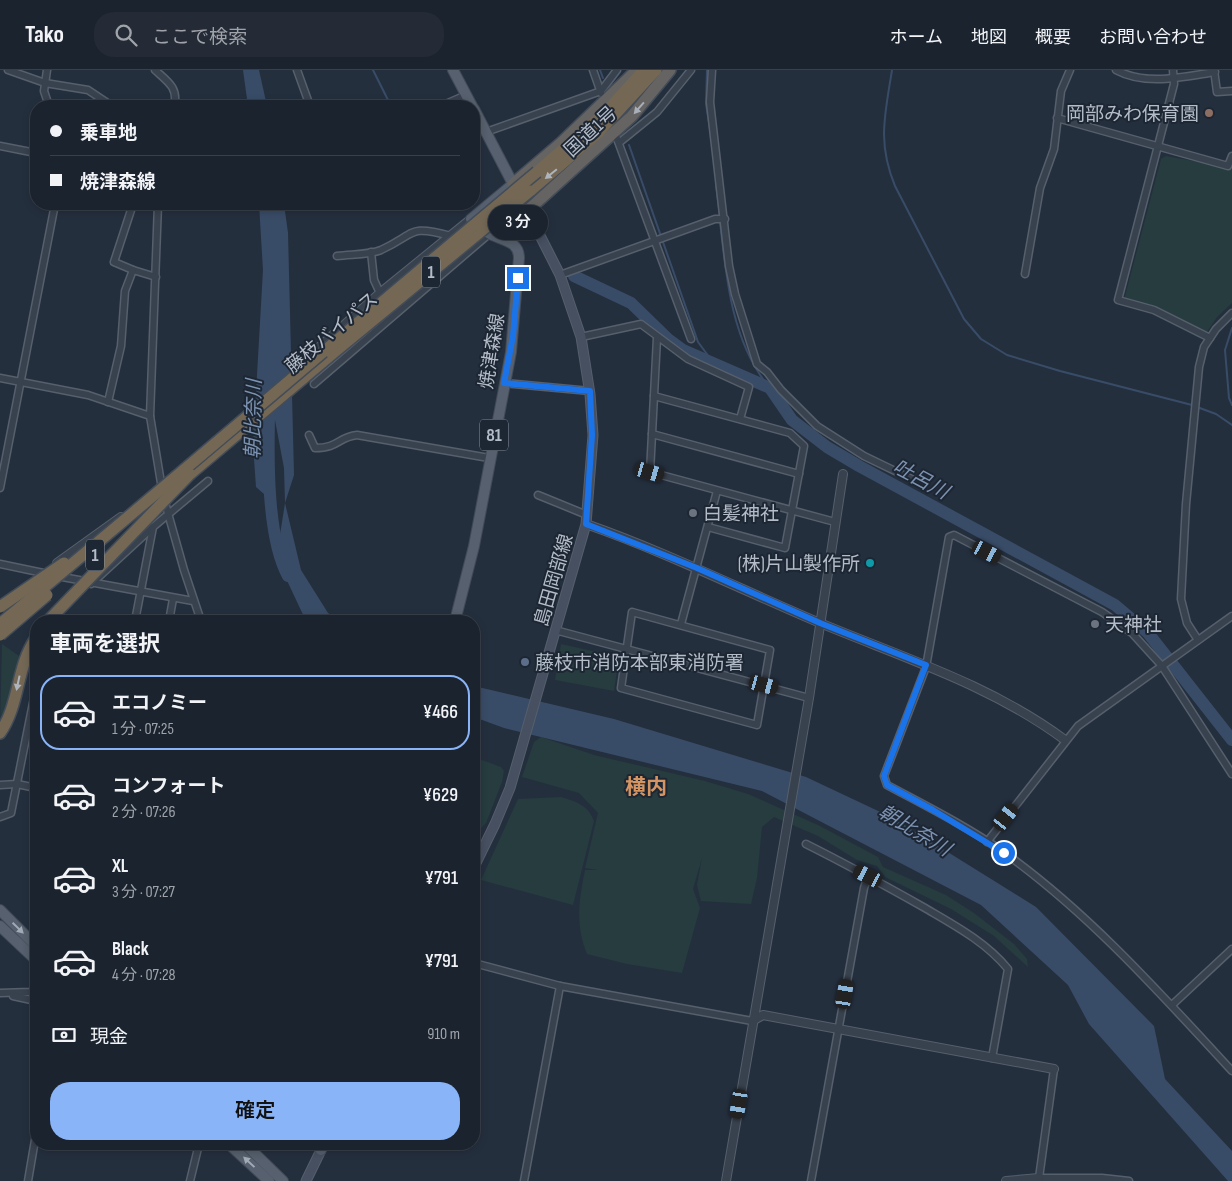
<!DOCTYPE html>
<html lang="ja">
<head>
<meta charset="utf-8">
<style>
  body { margin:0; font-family:"Sofia Sans Condensed","Noto Sans JP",sans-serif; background:#242b36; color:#f1f3f6; height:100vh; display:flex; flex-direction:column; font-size:19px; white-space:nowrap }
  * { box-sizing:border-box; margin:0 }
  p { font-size:16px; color:#a0a4aa }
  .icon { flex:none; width:28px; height:28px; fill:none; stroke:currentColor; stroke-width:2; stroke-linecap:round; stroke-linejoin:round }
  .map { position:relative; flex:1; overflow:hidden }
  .panel { position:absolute; left:30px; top:545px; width:450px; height:535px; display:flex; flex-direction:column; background:#1b232e; border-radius:20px; box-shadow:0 2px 8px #0003,0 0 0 1px #39404a }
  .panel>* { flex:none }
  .guide { position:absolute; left:30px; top:30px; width:450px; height:110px; border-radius:20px; box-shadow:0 2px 8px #0003,0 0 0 1px #39404a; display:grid; align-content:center; height:110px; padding:0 20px; background:#1b232e }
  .end { position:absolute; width:22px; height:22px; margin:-11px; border:6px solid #1a73e8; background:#fff; box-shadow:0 0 0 2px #fff }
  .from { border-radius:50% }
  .bubble { position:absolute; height:35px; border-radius:18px; background:#1b232e; box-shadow:0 2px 8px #0003,0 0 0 1px #39404a; font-size:16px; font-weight:600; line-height:35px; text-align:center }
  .car { position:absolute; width:15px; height:30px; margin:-15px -8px; border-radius:6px; box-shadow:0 0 4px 1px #0007; background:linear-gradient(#222 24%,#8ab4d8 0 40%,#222 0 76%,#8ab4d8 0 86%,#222 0) }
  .guide b { display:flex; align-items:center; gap:18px; height:48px; font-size:19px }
  .guide b+b { border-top:1px solid #39404a }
  .guide i { width:12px; height:12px; background:#f1f3f6 }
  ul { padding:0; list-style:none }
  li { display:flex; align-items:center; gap:15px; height:75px; margin:0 10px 8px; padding:0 10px; border:2px solid transparent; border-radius:20px }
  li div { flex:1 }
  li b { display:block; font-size:19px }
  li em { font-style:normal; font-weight:600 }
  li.selected { border-color:#8ab4f8 }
  li>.icon { width:45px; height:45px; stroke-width:1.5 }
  h2 { padding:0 20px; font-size:22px; line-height:60px }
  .pay { display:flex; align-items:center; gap:12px; height:55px; padding:0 20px; font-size:19px }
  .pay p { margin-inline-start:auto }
  .cta { display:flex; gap:10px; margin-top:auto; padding:10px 20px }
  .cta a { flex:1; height:58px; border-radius:20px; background:#8ab4f8; color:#111; font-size:20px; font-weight:600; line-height:58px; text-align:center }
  header { display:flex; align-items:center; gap:30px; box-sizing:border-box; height:70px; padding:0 25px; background:#1b232e; border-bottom:1px solid #39404a }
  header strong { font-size:24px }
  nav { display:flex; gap:28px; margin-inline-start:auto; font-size:18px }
  .search { width:350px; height:45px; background:#242b36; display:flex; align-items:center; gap:12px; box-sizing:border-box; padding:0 18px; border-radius:20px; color:#a0a4aa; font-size:19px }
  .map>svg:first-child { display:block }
  .green { fill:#263c3f }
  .water { fill:#394c67 }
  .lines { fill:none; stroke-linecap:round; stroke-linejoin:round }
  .stream { stroke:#394c67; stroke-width:2 }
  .river { stroke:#394c67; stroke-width:12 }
  .minor-casing { stroke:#565f6c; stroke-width:9 }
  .tertiary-casing { stroke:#565f6c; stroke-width:10 }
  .secondary-casing { stroke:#565f6c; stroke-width:11 }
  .primary-casing { stroke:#414a57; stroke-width:12 }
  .trunk-casing { stroke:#434c59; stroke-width:14 }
  .motorway-casing { stroke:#434c59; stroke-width:14 }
  .minor { stroke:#38414e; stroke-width:6 }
  .tertiary { stroke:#38414e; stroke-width:8 }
  .secondary { stroke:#465061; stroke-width:9 }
  .primary { stroke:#56606e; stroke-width:10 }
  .trunk { stroke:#656462; stroke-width:11 }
  .motorway { stroke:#746855; stroke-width:11 }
  .motorway-bridge-casing { stroke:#434c59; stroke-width:14; stroke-linecap:butt }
  .motorway-bridge { stroke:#746855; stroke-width:11 }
  .oneway { fill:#a8afba }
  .oneway2 { fill:#aeb4bd }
  .oneway3 { fill:#a1aab7 }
  .route { stroke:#1a73e8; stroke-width:6 }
  .education-dot { fill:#8d6e63; stroke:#1d2633; stroke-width:2 }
  .worship-dot { fill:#6b7280; stroke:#1d2633; stroke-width:2 }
  .culture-dot { fill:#0f9aa8; stroke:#1d2633; stroke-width:2 }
  .service-dot { fill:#5c6f8a; stroke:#1d2633; stroke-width:2 }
  .labels { text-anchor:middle; stroke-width:4; stroke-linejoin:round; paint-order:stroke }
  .shield { fill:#1d2633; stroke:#878f9c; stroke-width:1 }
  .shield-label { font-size:18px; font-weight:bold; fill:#b4bcc9 }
  .poi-label { font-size:19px; fill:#b4bcc9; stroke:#1d2633; text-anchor:start }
  .street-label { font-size:19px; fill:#b4bcc9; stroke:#1d2633 }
  .water-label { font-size:20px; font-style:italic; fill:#7c92b1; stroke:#1d2633 }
  .quarter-label { font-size:21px; font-weight:bold; fill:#d59563; stroke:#1d2633 }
</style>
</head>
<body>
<header>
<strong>Tako</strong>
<div class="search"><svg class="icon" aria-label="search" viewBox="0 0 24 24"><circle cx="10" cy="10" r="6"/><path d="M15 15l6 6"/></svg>ここで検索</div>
<nav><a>ホーム</a><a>地図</a><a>概要</a><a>お問い合わせ</a></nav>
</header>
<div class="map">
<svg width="1232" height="1111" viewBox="0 0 1232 1111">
  <rect width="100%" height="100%" fill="#242f3e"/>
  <g class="green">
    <polygon points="1166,86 1232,98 1232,233 1217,247 1205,265 1159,245 1125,235 1124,230 1161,89"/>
    <polygon points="2,574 19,586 8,632 0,656"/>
    <polygon points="561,574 619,587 614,621 555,610"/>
    <path d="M541 667 594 685 705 711 748 724 818 755 878 787 883 797 946 825 974 843 1014 874 1027 889 1028 897 994 866 951 839 885 807 877 796 857 790 818 766 774 747 762 757 757 808 751 834 701 831 697 815 702 788 693 819 700 838 682 903 627 894 587 884C575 855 579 830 585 800H598L585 798 598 743 579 723 522 707 534 672Z"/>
    <polygon points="474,687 501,697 504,701 502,712 486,753 481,758 480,740 474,740"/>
    <path d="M561 727C577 732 588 735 594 751L573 835 481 810 518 729Z"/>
  </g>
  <g class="water">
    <polygon points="243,0 259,0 267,36 248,36"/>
    <polygon points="259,134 284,134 288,163 294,405 285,433 301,500 328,543 340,551 306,551 283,502 280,465 285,433 284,398 275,350 264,370 271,424 272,460 264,424 256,417 253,375 263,200"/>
    <polygon points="474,616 614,649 806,707 893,748 1036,837 1154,956 1165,1009 1232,1081 1232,1111 1228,1111 1089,954 1068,915 981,835 762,721 504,658 474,647"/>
  </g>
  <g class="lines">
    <g class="stream">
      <polyline points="373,0 391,36"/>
      <polyline points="600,0 603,8"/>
      <polyline points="707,0 706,34 711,65"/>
      <path d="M892 0C885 45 877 72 895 116L964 249 981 269 1007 285 1060 301 1192 335"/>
      <polyline points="629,75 698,272 715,295"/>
      <polyline points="716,114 720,147"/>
      <path d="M720 151C726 207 732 274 770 318"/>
      <polyline points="1232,258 1225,280 1229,328 1232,335"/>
      <polyline points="1197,337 1216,344 1232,355"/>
    </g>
    <g class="river">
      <polyline points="574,206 631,233 668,269 683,280 770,318 792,350 827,377 859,396 1115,535 1148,563 1232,670"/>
      <path d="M269 346C268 389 267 468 288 506"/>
    </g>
    <defs>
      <g id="minor">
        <polyline points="8,0 45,13 88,20 112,36"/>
        <polyline points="47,0 44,21 49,36"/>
        <path d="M155 0C167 11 179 18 174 36"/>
        <polyline points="297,0 310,36"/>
        <polyline points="593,0 601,23"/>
        <polyline points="712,0 710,32 729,196 735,224 757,294 767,302 781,320 817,356 864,386 924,415"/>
        <path d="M1116 0C1146 16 1182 7 1215 2"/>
        <polyline points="1173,0 1174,14 1118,230 1154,240 1210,268"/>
        <polyline points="1214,0 1217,22 1232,21"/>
        <polyline points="441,36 466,25"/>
        <polyline points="1057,48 1228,96 1232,86"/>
        <polyline points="486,62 601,21 617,0"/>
        <polyline points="616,66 691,269"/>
        <polyline points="620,72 657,42 691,0"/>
        <polyline points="0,76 36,83"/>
        <polyline points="158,134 150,346 162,419"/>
        <polyline points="371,182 374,210 380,223"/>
        <path d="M337 186C351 184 369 185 381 180 417 164 406 154 451 166"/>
        <polyline points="133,200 156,207"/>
        <polyline points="1025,204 1040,118 1054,79 1061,21 1070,0"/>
        <polyline points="560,205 715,149 725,149"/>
        <polyline points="581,267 641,254 688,289 749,317 740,349"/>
        <polyline points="657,268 650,402 835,452"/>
        <polyline points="0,308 88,325 150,346"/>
        <polyline points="504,313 590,321"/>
        <polyline points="314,314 489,164"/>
        <polyline points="654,326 790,363 804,376 785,478 708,457"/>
        <polyline points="108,332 121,276 125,221 133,200 114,192 133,134"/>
        <polyline points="652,364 799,404"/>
        <path d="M309 365 315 378C339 378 338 367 357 365L489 388"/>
        <polyline points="0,418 55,134"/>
        <polyline points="538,425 587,445"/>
        <polyline points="164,429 184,500 201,551"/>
        <polyline points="0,494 48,504"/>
        <polyline points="57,506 193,531"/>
        <polyline points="91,514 153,457"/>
        <polygon points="632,542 770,580 757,655 621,618"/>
        <polyline points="135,551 153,457 208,411"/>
        <polyline points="169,551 173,529"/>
        <polyline points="681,554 717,421"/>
        <polyline points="555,560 809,628"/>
        <polyline points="1198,570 1187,553 1181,529 1186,434 1199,297 1204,277 1216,259 1232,243"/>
        <path d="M1232 704 1162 596 1132 563 1102 542 954 465 949 467 926 597 884 706 887 715C926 736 966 756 1002 781 1088 842 1161 924 1232 1001"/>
        <polyline points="0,715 17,714 36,718"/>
        <polyline points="0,747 11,743 36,618"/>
        <polyline points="987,772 1078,656 1232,546"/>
        <path d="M806 774C846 794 886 816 925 838 954 855 986 872 1008 899L992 988"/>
        <polyline points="474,893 560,916 752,951"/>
        <polyline points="0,923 30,922 36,919"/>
        <polyline points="13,926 36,931"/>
        <polyline points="1172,935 1232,879"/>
        <polyline points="1054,999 1039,1108 1102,1108 1129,1111"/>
        <polyline points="28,1111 36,1064"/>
        <polyline points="190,1111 199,1074"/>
        <polyline points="524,1111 560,916"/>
        <polyline points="811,1111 864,818 868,806"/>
      </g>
      <g id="tertiary">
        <polyline points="297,297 380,223 471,149"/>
        <path d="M586 454C666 482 742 520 820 553 904 588 991 615 1065 670"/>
        <polyline points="57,493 121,447"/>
        <polyline points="752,951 763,945 1054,999"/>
        <polyline points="726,1111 809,628 843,404"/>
        <polyline points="1006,1111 1039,1108"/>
      </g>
      <g id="secondary">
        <polyline points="474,797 495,754 510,718 586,454 593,365 590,324 581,267 560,205 525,136"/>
        <polyline points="306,1111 324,1074"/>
      </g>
      <g id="primary">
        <polyline points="453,0 472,36"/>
        <path d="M455 551 474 476 511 282 519 188C519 171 504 171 490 164 483 161 477 154 471 149L513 114 474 39"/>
        <polyline points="0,840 36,876"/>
        <polyline points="0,856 36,890"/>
        <polyline points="229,1074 269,1111"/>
        <polyline points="245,1074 283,1111"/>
        <polyline points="315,1074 321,1080"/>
      </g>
      <g id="trunk">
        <polyline points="513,114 561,73 637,0"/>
        <polyline points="527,141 632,46 670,0"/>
      </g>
      <g id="motorway">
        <polyline points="537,102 605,43 644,0"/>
        <polyline points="530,121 598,63 656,0"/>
        <polyline points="190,404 332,284"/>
        <path d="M0 663C20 634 16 597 36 568"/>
      </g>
    </defs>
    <use href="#minor" class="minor-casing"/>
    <use href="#tertiary" class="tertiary-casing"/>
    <use href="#secondary" class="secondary-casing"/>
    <use href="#primary" class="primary-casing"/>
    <use href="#trunk" class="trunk-casing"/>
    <use href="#motorway" class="motorway-casing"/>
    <use href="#minor" class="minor"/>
    <use href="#tertiary" class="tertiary"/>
    <use href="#secondary" class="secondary"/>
    <use href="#primary" class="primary"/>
    <use href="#trunk" class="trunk"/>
    <use href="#motorway" class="motorway"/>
    <defs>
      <g id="motorway-bridge">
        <polyline points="332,284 530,121"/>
        <polyline points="0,537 64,493"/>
        <polyline points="48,551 190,404"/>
        <path d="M0 554C180 405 357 252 537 102"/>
        <polyline points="0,565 47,525"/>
      </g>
    </defs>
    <use href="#motorway-bridge" class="motorway-bridge-casing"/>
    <use href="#motorway-bridge" class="motorway-bridge"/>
  </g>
  <defs><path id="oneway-solid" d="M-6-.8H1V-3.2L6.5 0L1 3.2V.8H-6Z" transform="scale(1.25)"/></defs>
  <use class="oneway" href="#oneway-solid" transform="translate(639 38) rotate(131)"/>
  <g class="oneway2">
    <use href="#oneway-solid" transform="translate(551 104) rotate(141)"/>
    <use href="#oneway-solid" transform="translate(18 613) rotate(102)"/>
  </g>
  <g class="oneway3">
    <use href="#oneway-solid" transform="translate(18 858) rotate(44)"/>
    <use href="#oneway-solid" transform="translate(249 1092) rotate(-137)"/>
  </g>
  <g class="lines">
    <polyline class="route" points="518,208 513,266 504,313 590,321 592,365 586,454 697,498 820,553 926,595 884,706 887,715 933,740 1004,783"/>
  </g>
  <circle class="education-dot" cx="1209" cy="43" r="5"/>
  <g class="worship-dot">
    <circle cx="693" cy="443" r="5"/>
    <circle cx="1095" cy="554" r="5"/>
  </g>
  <circle class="culture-dot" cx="870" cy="493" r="5"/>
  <circle class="service-dot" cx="525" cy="592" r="5"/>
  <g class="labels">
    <g class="shield">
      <rect x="422" y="186.5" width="18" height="31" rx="4"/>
      <rect x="480" y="349.5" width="28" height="31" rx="4"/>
      <rect x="86" y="469.5" width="18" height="31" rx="4"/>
    </g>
    <g class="shield-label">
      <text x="431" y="208">1</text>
      <text x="494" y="371">81</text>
      <text x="95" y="491">1</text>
    </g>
    <g class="poi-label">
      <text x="1199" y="50" text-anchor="end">岡部みわ保育園</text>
      <text x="703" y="450">白髪神社</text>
      <text x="860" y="500" text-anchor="end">(株)片山製作所</text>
      <text x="1105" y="561">天神社</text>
      <text x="535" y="599">藤枝市消防本部東消防署</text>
    </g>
    <g class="street-label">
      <text transform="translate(590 61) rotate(-43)" y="7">国道1号</text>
      <text transform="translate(331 262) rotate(-40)" y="7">藤枝バイパス</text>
      <text transform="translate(491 281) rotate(-81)" y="7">焼津森線</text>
      <text transform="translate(553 510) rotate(-74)" y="7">島田岡部線</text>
    </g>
    <g class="water-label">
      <text transform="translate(253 349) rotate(-89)" y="7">朝比奈川</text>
      <text transform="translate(921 409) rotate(28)" y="7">吐呂川</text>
      <text transform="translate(915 760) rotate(31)" y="7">朝比奈川</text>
    </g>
    <g class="quarter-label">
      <text x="646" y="724">横内</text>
    </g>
  </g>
</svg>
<i class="end from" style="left:1004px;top:783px"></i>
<i class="end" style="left:518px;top:208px"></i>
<div class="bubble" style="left:488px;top:135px;width:60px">3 分</div>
<i class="car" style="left:650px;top:402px;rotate:106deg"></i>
<i class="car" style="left:987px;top:482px;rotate:117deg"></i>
<i class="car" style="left:764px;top:615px;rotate:105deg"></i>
<i class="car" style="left:1006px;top:747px;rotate:38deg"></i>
<i class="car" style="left:868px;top:806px;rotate:297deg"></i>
<i class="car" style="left:845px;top:924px;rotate:10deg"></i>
<i class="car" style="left:739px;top:1034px;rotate:190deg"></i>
<div class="guide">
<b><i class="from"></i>乗車地</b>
<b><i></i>焼津森線</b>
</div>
<section class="panel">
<h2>車両を選択</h2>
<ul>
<li class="selected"><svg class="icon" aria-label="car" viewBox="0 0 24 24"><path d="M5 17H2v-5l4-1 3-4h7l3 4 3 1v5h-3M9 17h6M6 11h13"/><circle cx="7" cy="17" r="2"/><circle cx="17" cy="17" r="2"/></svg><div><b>エコノミー</b><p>1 分 · 07:25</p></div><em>¥466</em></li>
<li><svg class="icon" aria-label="car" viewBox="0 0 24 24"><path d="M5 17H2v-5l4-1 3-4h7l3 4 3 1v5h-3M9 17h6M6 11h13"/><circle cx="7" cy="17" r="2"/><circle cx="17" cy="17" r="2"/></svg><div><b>コンフォート</b><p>2 分 · 07:26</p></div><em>¥629</em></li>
<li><svg class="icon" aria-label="car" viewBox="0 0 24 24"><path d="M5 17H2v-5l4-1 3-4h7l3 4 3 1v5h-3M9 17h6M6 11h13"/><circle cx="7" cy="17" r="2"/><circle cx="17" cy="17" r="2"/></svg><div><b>XL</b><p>3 分 · 07:27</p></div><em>¥791</em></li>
<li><svg class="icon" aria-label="car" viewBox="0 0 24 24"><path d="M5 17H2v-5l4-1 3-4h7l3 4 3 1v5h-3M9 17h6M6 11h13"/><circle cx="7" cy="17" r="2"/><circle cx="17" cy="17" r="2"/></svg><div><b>Black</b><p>4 分 · 07:28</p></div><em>¥791</em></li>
</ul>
<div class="pay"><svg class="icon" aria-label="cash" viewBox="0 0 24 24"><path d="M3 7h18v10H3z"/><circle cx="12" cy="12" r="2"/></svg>現金<p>910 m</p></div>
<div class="cta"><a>確定</a></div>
</section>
</div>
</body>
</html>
